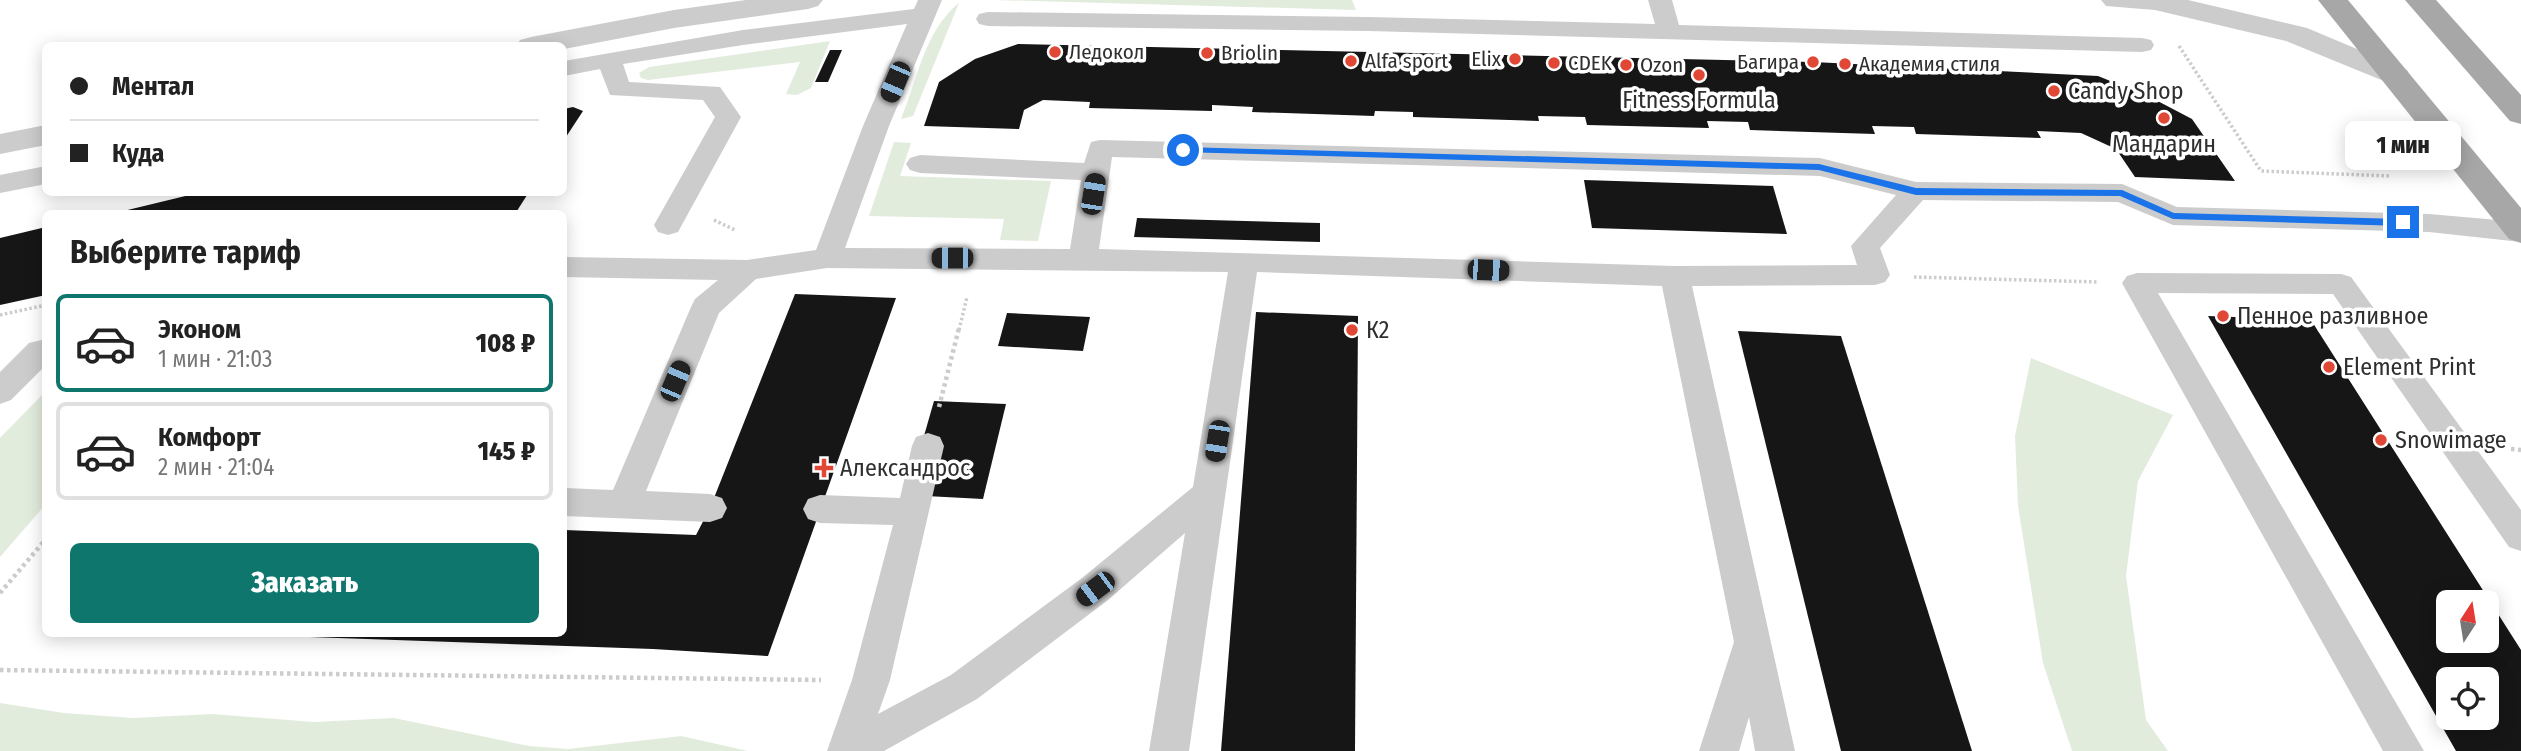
<!DOCTYPE html>
<html lang="ru">
<head>
<meta charset="utf-8">
<style>
  body { margin:0; font-family:"Fira Sans Condensed",sans-serif; background:#f2f2f2; color:#222; height:100vh; display:flex; flex-direction:column; font-size:26px; white-space:nowrap }
  * { box-sizing:border-box; margin:0 }
  p { font-size:23px; color:#767676 }
  .icon { flex:none; width:38px; height:38px; fill:none; stroke:currentColor; stroke-width:2; stroke-linecap:round; stroke-linejoin:round }
  .map { position:relative; flex:1; overflow:hidden }
  .panel { position:absolute; left:42px; top:210px; width:525px; height:427px; display:flex; flex-direction:column; background:#fff; border-radius:10px; box-shadow:0 4px 18px #0003 }
  .panel>* { flex:none }
  .hud { position:absolute; left:42px; top:42px; width:525px; height:154px; border-radius:10px; box-shadow:0 4px 18px #0003; display:grid; align-content:center; height:154px; padding:0 28px; background:#fff }
  .needle { width:46px; rotate:12deg }
  .buttons { position:absolute; left:2436px; top:590px; display:grid; gap:14px }
  .buttons a { display:grid; place-items:center; width:63px; height:63px; border-radius:10px; background:#fff; box-shadow:0 4px 18px #0003; font-size:35px }
  .end { position:absolute; width:32px; height:32px; margin:-16px; border:9px solid #1a73e8; background:#fff; box-shadow:0 0 0 4px #fff }
  .from { border-radius:50% }
  .bubble { position:absolute; height:49px; border-radius:10px; background:#fff; box-shadow:0 4px 18px #0003; font-size:23px; font-weight:800; line-height:49px; text-align:center }
  .car { position:absolute; width:21px; height:42px; margin:-21px -10px; border-radius:9px; box-shadow:0 0 5px 2px #0007; background:linear-gradient(#222 24%,#8ab4d8 0 40%,#222 0 76%,#8ab4d8 0 86%,#222 0) }
  .hud b { display:flex; align-items:center; gap:24px; height:66px; font-size:26px }
  .hud b+b { border-top:2px solid #e0e0e0 }
  .hud i { width:18px; height:18px; background:#222 }
  ul { padding:0; list-style:none }
  li { display:flex; align-items:center; gap:21px; height:98px; margin:0 14px 10px; padding:0 14px; border:4px solid #e0e0e0; border-radius:10px }
  li div { flex:1 }
  li b { display:block; font-size:26px }
  li em { font-style:normal; font-weight:800 }
  li.active { border-color:#0f766e }
  li>.icon { width:63px; height:63px; stroke-width:1.5 }
  h2 { padding:0 28px; font-size:32px; line-height:84px }
  .button { display:flex; gap:14px; margin-top:auto; padding:14px 28px }
  .button a { flex:1; height:80px; border-radius:10px; background:#0f766e; color:#fff; font-size:28px; font-weight:800; line-height:80px; text-align:center }
  .map>svg:first-child { display:block }
  .green { fill:#e2ecdd }
  .building { fill:#161616; fill-rule:evenodd }
  .lines { fill:none; stroke-linecap:round; stroke-linejoin:round }
  .path-far1 { stroke:#ccc; stroke-width:3.5; stroke-dasharray:2.5 2.5; stroke-linecap:butt }
  .path { stroke:#ccc; stroke-width:4.5; stroke-dasharray:3.5 3.5; stroke-linecap:butt }
  .service { fill:#ccc; fill-rule:evenodd }
  .minor { fill:#ccc; fill-rule:evenodd }
  .primary { fill:#a7a7a7; fill-rule:evenodd }
  .route { fill:#1a73e8 }
  .poi-dot { fill:#e14735; stroke:#fff; stroke-width:2.5 }
  .labels { text-anchor:middle; stroke-width:7; stroke-linejoin:round; paint-order:stroke }
  .far-poi-label { font-size:21px; fill:#2f2f2f; stroke:#fff; text-anchor:start }
  .poi-label { font-size:24px; fill:#2f2f2f; stroke:#fff; text-anchor:start }
</style>
</head>
<body>
<div class="map">
<svg width="2521" height="751" viewBox="0 0 2521 751">
  <rect width="100%" height="100%" fill="#fff"/>
  <g class="green">
    <polygon points="994,0 1352,0 1356,10"/>
    <path d="M959 3 913 116 901 119C917 80 925 30 959 3Z"/>
    <polygon points="830,41 811,88 797,95 786,94 800,62 648,80 641,78 639,73 649,67"/>
    <polygon points="894,142 911,143 900,176 1051,181 1038,241 1000,240 1004,219 869,216"/>
    <polygon points="2031,358 2173,415 2138,481 2126,576 2146,720 2168,751 2072,751 2043,663 2018,506 2015,436"/>
    <polygon points="45,392 45,505 0,557 0,438"/>
    <polygon points="0,703 64,713 133,718 213,714 314,722 394,718 529,746 568,749 681,736 748,751 0,751"/>
  </g>
  <g class="building">
    <polygon points="1018,44 1813,62 2098,76 2150,97 2192,119 2235,181 2135,177 2116,149 2081,133 2037,131 2041,138 1916,134 1914,127 1872,126 1875,134 1750,130 1748,122 1707,121 1709,128 1587,125 1585,117 1538,116 1539,121 1413,117 1413,112 1375,111 1374,116 1252,112 1253,107 1212,105 1212,111 1089,108 1090,102 1043,100 1024,110 1019,129 924,126 939,82 975,59"/>
    <polygon points="830,50 842,50 828,82 815,82"/>
    <polygon points="573,107 583,111 564,140 564,109"/>
    <polygon points="1584,180 1773,186 1787,234 1592,228"/>
    <polygon points="202,192 529,192 515,214 111,214"/>
    <polygon points="1137,218 1320,223 1320,242 1134,237"/>
    <polygon points="46,227 46,295 0,305 0,238"/>
    <polygon points="795,294 896,298 768,656 653,649 281,636 281,634 564,634 564,530 696,535 710,508"/>
    <polygon points="1256,312 1358,316 1355,751 1221,751"/>
    <polygon points="1007,313 1090,317 1083,351 998,346"/>
    <path d="M2208 316 2311 320 2521 650V751H2456ZM2448 602H2487V640H2448ZM2448 679H2487V718H2448Z"/>
    <polygon points="1738,331 1841,336 1972,751 1841,751"/>
    <polygon points="934,401 1006,404 983,499 907,495"/>
  </g>
  <g class="lines">
    <g class="path-far1">
      <polyline points="2179,46 2261,171 2390,176"/>
      <polyline points="714,220 735,230"/>
      <polyline points="1914,277 2098,282"/>
      <polyline points="0,315 46,305"/>
      <polyline points="959,330 967,297"/>
    </g>
    <g class="path">
      <polyline points="939,407 959,328"/>
      <polyline points="2511,449 2521,450"/>
      <polyline points="0,593 46,539"/>
      <polyline points="0,670 821,680"/>
    </g>
    <g class="service">
      <path d="M918 0H942L889 126 845 248 1070 249 1081 180 920 173 910 170 906 164 910 158 920 155 1084 163 1091 142 1100 140 1820 158 1916 182 2122 184 2177 207 2429 214 2521 222V242L2429 232 2173 225 2118 202 1923 200 1880 248 1890 275 1885 282 1875 285 1692 286 1795 751H1755L1749 717 1739 751H1699L1734 642 1662 286 1257 272 1189 751H1149L1185 533 1108 600 977 699 884 751H827L852 680 893 525 820 523 808 519 803 509 808 499 820 495 900 498 912 446 916 437 928 433 940 437 944 446 890 680 878 714 951 675 1082 578 1193 487 1228 272 827 268 756 279 719 313 646 491 710 494 722 498 727 508 722 518 710 522 564 516V488L613 490 691 307 695 299 718 280 564 277V257L747 260 816 250 863 126 907 24 743 45 623 64 629 82 720 87 741 117 678 232 668 235 658 232 654 225 715 117 703 100 610 95 600 69 564 76V61L743 30 914 9ZM1112 157 1820 176 1896 195 1851 246 1857 265 1675 266 1099 249Z"/>
      <polygon points="1648,0 1672,0 1679,25 2142,38 2151,40 2154,45 2151,50 2142,52 1368,31 988,26 979,24 976,19 979,14 988,12 1368,17 1655,24"/>
      <polygon points="46,166 46,184 0,193 0,175"/>
      <polygon points="2137,273 2341,274 2351,277 2521,510 2521,551 2509,547 2333,294 2158,293 2424,751 2383,751 2122,283 2127,276"/>
      <polygon points="46,339 46,365 11,400 0,404 0,372 29,343"/>
    </g>
    <g class="minor">
      <polygon points="746,0 823,0 818,6 808,9 674,28 564,49 564,46 516,46 520,40 531,37 674,10"/>
      <polygon points="2101,0 2188,0 2307,28 2407,70 2411,77 2407,84 2396,86 2286,41 2155,10 2106,6"/>
      <polygon points="46,125 46,145 0,154 0,134"/>
    </g>
    <g class="primary">
      <polygon points="2318,0 2348,0 2521,208 2521,243 2509,239"/>
      <polygon points="2405,0 2436,0 2521,95 2521,124 2510,121"/>
    </g>
  </g>
  <polygon class="route" points="1183,147 1819,164 1916,188 2122,190 2174,213 2403,219 2408,222 2403,226 2173,219 2120,196 1916,195 1819,170 1180,152 1178,150"/>
  <g class="poi-dot">
    <circle cx="1055" cy="52" r="7"/>
    <circle cx="1207" cy="53" r="7"/>
    <circle cx="1515" cy="59" r="7"/>
    <circle cx="1351" cy="61" r="7"/>
    <circle cx="1813" cy="62" r="7"/>
    <circle cx="1554" cy="63" r="7"/>
    <circle cx="1845" cy="64" r="7"/>
    <circle cx="1626" cy="65" r="7"/>
    <circle cx="1699" cy="75" r="7"/>
    <circle cx="2054" cy="91" r="7"/>
    <circle cx="2164" cy="118" r="7"/>
    <circle cx="2223" cy="316" r="7"/>
    <circle cx="1352" cy="330" r="7"/>
    <circle cx="2329" cy="367" r="7"/>
    <circle cx="2381" cy="440" r="7"/>
    <path d="M820.5 457.5h7v7h7v7h-7v7h-7v-7h-7v-7h7z"/>
  </g>
  <g class="labels">
    <g class="far-poi-label">
      <text x="1069" y="59">Ледокол</text>
      <text x="1221" y="60">Briolin</text>
      <text x="1501" y="66" text-anchor="end">Elix</text>
      <text x="1365" y="68">Alfa sport</text>
      <text x="1799" y="69" text-anchor="end">Багира</text>
      <text x="1568" y="70">CDEK</text>
      <text x="1859" y="71">Академия стиля</text>
      <text x="1640" y="72">Ozon</text>
    </g>
    <g class="poi-label">
      <text x="2068" y="99">Candy Shop</text>
      <text x="1699" y="108" text-anchor="middle">Fitness Formula</text>
      <text x="2164" y="152" text-anchor="middle">Мандарин</text>
      <text x="2237" y="324">Пенное разливное</text>
      <text x="1366" y="338">К2</text>
      <text x="2343" y="375">Element Print</text>
      <text x="2395" y="448">Snowimage</text>
      <text x="840" y="476">Александрос</text>
    </g>
  </g>
</svg>
<div class="buttons">
<a><svg class="needle" viewBox="-14 -14 28 28"><path d="M0-13l5 13h-10z" fill="#e53935"/><path d="M0 13l5-13h-10z" fill="#767676"/></svg></a>
<a><svg class="icon" aria-label="locate" viewBox="0 0 24 24"><circle cx="12" cy="12" r="6"/><path d="M12 2v4M12 18v4M2 12h4M18 12h4"/></svg></a>
</div>
<i class="end from" style="left:1183px;top:150px"></i>
<i class="end" style="left:2403px;top:222px"></i>
<div class="bubble" style="left:2345px;top:121px;width:116px">1 мин</div>
<i class="car" style="left:895px;top:82px;rotate:203deg"></i>
<i class="car" style="left:1093px;top:194px;rotate:9deg"></i>
<i class="car" style="left:952px;top:258px;rotate:270deg"></i>
<i class="car" style="left:1488px;top:270px;rotate:92deg"></i>
<i class="car" style="left:675px;top:381px;rotate:23deg"></i>
<i class="car" style="left:1217px;top:441px;rotate:189deg"></i>
<i class="car" style="left:1095px;top:589px;rotate:233deg"></i>
<div class="hud">
<b><i class="from"></i>Ментал</b>
<b><i></i>Куда</b>
</div>
<section class="panel">
<h2>Выберите тариф</h2>
<ul>
<li class="active"><svg class="icon" aria-label="car" viewBox="0 0 24 24"><path d="M5 17H2v-5l4-1 3-4h7l3 4 3 1v5h-3M9 17h6M6 11h13"/><circle cx="7" cy="17" r="2"/><circle cx="17" cy="17" r="2"/></svg><div><b>Эконом</b><p>1 мин · 21:03</p></div><em>108 ₽</em></li>
<li><svg class="icon" aria-label="car" viewBox="0 0 24 24"><path d="M5 17H2v-5l4-1 3-4h7l3 4 3 1v5h-3M9 17h6M6 11h13"/><circle cx="7" cy="17" r="2"/><circle cx="17" cy="17" r="2"/></svg><div><b>Комфорт</b><p>2 мин · 21:04</p></div><em>145 ₽</em></li>
</ul>
<div class="button"><a>Заказать</a></div>
</section>
</div>
</body>
</html>
